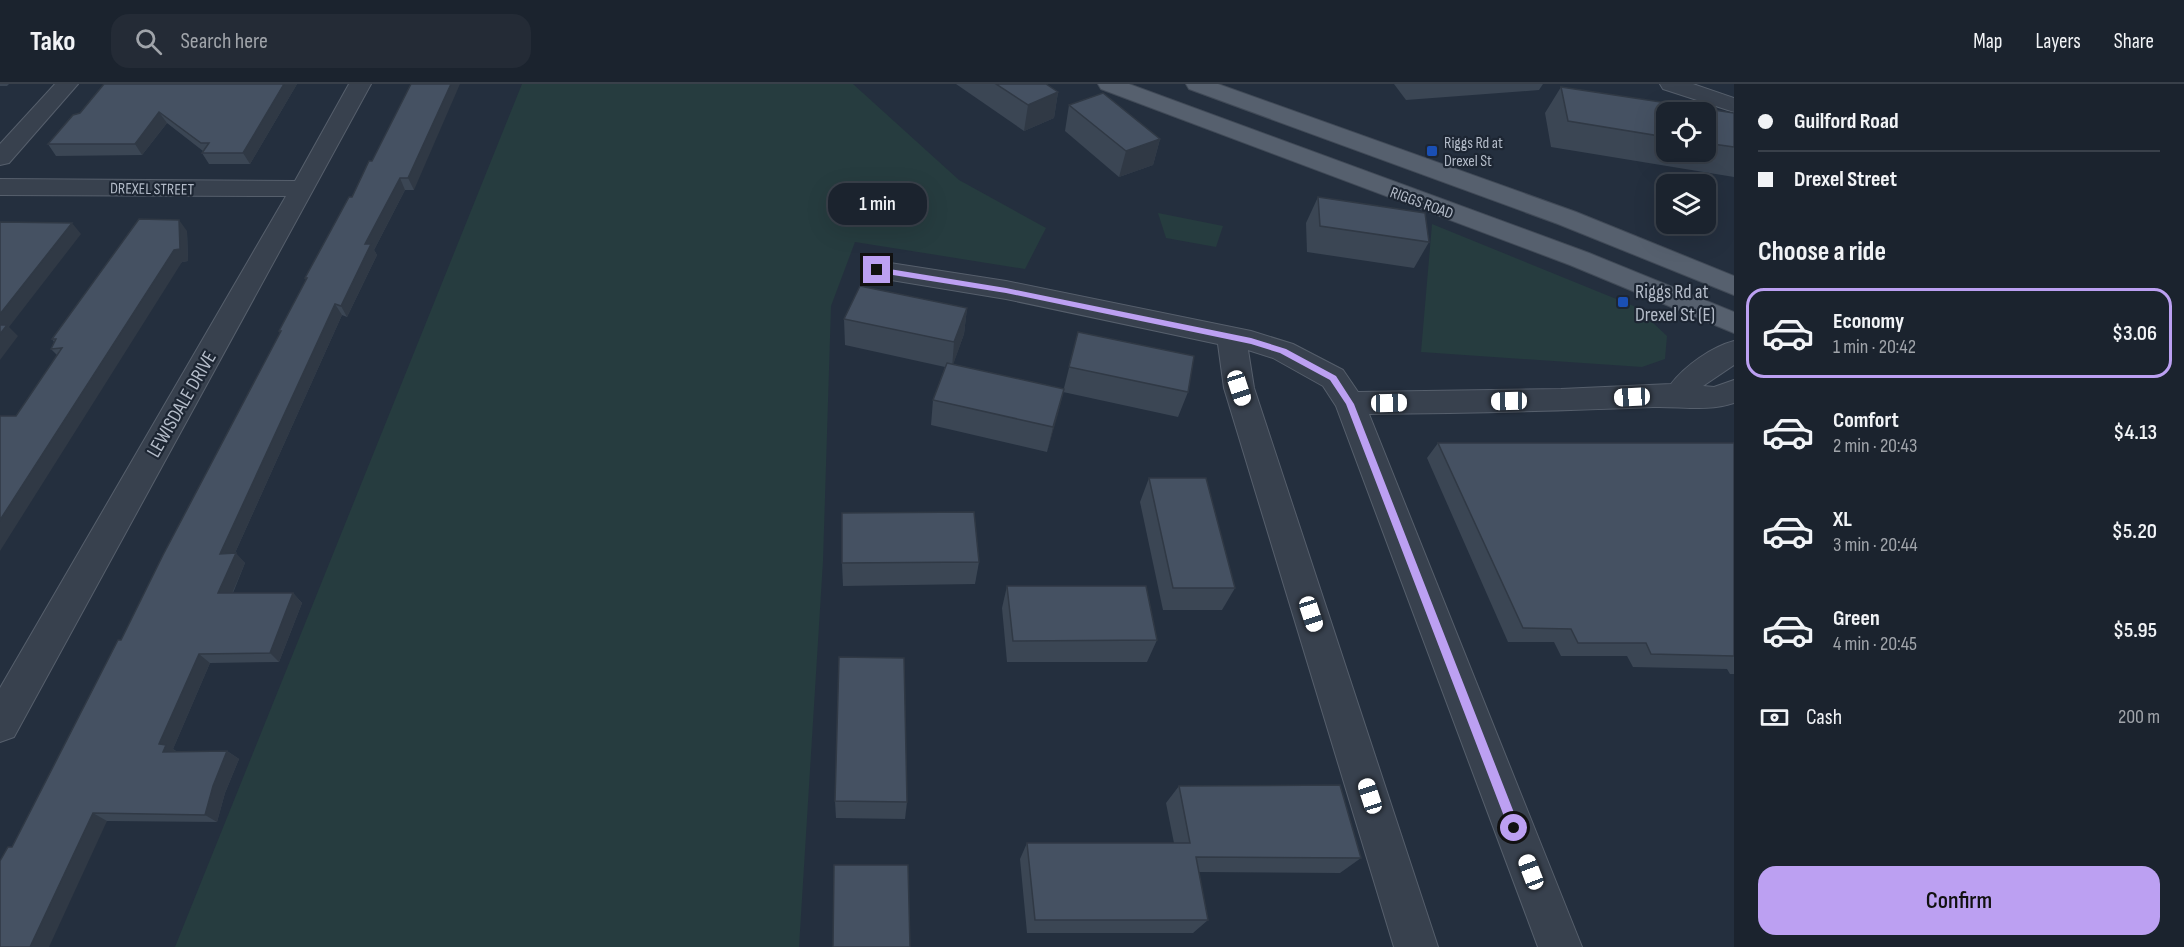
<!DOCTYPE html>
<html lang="en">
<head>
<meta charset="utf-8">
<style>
  body { margin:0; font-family:"Sofia Sans Condensed",sans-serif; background:#242b36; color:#f1f3f6; height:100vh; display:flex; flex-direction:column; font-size:22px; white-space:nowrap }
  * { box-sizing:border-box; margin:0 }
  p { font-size:20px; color:#a0a4aa }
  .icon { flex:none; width:33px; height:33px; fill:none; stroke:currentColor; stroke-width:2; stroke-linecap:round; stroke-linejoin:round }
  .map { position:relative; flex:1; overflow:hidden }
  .panel { display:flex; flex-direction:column; background:#1b232e; width:450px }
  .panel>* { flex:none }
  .guide { display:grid; align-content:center; height:132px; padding:0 24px; background:#1b232e }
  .fabs { position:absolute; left:1656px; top:18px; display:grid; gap:12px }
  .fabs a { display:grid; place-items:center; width:60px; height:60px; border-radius:12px; background:#1b232e; box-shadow:0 6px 24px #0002,0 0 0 2px #39404a; font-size:30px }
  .end { position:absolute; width:27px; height:27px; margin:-14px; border:8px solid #bca0f2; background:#111; box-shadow:0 0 0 3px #111 }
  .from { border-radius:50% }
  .bubble { position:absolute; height:42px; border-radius:18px; background:#1b232e; box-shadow:0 6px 24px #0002,0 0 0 2px #39404a; font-size:20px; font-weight:600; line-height:42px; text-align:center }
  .car { position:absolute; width:18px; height:36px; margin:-18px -9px; border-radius:8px; box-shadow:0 0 4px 2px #0007; background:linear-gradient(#fff 24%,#345 0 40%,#fff 0 76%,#345 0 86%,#fff 0) }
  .guide b { display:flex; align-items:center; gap:21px; height:57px; font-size:22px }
  .guide b+b { border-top:2px solid #39404a }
  .guide i { width:15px; height:15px; background:#f1f3f6 }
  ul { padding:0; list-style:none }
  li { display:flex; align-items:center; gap:18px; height:90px; margin:0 12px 9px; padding:0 12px; border:3px solid transparent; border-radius:18px }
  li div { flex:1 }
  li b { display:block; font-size:22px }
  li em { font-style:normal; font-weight:600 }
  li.on { border-color:#bca0f2 }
  li>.icon { width:54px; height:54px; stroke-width:1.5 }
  h2 { padding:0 24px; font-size:27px; line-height:72px }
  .pay { display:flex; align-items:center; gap:15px; height:66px; padding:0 24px; font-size:22px }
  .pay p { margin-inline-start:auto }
  .button { display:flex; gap:12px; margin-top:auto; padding:12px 24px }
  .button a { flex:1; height:69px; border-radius:18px; background:#bca0f2; color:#111; font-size:24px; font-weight:600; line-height:69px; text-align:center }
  header { display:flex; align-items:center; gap:36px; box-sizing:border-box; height:84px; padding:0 30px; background:#1b232e; border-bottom:2px solid #39404a }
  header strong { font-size:28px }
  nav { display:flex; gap:33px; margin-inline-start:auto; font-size:21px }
  .search { width:420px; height:54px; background:#242b36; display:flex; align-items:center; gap:15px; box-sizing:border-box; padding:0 21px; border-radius:18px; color:#a0a4aa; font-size:22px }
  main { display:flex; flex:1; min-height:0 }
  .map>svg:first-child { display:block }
  .green { fill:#263c3f }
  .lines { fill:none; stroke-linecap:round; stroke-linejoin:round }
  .minor-casing { stroke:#565f6c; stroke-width:2 }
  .major-casing { stroke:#414a57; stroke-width:2 }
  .minor { fill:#38414e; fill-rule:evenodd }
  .major { fill:#56606e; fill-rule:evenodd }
  .wall { fill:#3b4654; fill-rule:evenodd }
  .shaded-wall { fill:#303945 }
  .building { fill:#455162; stroke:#303945; stroke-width:1.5 }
  .route { fill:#bca0f2 }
  .transit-dot { fill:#1a4fb4; stroke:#1d2633; stroke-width:2 }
  .labels { text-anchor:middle; stroke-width:4.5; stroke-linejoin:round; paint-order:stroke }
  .far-poi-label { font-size:16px; fill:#b4bcc9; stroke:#1d2633; text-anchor:start }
  .far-street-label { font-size:16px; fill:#b4bcc9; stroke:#1d2633 }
  .poi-label { font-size:20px; fill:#b4bcc9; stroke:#1d2633; text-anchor:start }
  .street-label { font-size:20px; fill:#b4bcc9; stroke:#1d2633 }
</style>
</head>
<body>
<header>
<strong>Tako</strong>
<div class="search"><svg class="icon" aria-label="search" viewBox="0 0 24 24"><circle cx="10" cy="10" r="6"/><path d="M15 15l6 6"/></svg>Search here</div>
<nav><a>Map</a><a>Layers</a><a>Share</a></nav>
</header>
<main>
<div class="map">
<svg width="1734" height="863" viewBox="0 0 1734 863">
  <rect width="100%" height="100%" fill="#242f3e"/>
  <g class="green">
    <polygon points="522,0 853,0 959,96 1046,144 1025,185 855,158 831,222 823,477 799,863 175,863"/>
    <polygon points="1158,129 1223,142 1216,163 1166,154"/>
    <polygon points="1432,140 1636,223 1667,252 1665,275 1642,283 1421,268"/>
  </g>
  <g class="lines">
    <defs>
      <g id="minor">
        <polygon points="55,0 78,0 9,79 0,81 0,60"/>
        <polygon points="349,0 371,0 14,653 0,658 0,604 286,112 0,111 0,95 295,97"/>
        <polygon points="1660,0 1693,0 1734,14 1734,28 1663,5"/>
        <path d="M877 177 1006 197 1251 247 1293 260 1343 286 1358 308 1561 305 1671 300C1685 282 1711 263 1734 257V281L1703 302 1714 303 1734 296V319C1708 328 1680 322 1653 323 1558 327 1464 329 1369 330L1582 863H1538L1336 322 1323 302 1273 274 1248 266 1254 304 1438 863H1394L1224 304 1218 260 1006 215 867 192 864 186 867 180Z"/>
      </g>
      <g id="major">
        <polygon points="1098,0 1129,0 1589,169 1734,228 1734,249 1570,181 1101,5"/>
        <polygon points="1186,0 1218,0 1576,128 1734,192 1734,211 1558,140 1189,5"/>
      </g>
    </defs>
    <use href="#minor" class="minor-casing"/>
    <use href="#major" class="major-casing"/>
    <use href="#minor" class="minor"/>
    <use href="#major" class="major"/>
  </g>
  <g class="wall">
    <polygon points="0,0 9,0 7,2 0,2"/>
    <polygon points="297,0 250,80 209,80 202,69 203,67 167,39 142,71 56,72 48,60 80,29"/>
    <polygon points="411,0 414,106 405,106 374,166 377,171 347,233 342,231 235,469 245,479 233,509 293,509 302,519 279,578 210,579 173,665 176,667 227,667 239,675 225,709 217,738 107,737 12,763 121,556 280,249 279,247 306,196 305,194 372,77"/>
    <polygon points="956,0 1046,0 1058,8 1054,34 1024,47"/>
    <polygon points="1394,0 1543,0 1539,6 1406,16"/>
    <path d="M1561 3 1734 29V93L1551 63 1545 29ZM1666 28H1706V68H1666Z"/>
    <polygon points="1069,21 1160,55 1153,81 1119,93 1065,47"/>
    <polygon points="1318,113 1429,158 1414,184 1307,168 1306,139"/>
    <polygon points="187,147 188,177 182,178 16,332 57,271 51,265 54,258 52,255"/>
    <polygon points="967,224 964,250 953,280 1064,305 1047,368 931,341 933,316 945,283 845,261 844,235"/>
    <polygon points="1078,248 1188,308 1178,333 1063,308"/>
    <polygon points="1438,359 1734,359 1734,590 1730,590 1727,585 1633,583 1627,572 1561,572 1554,558 1508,558 1427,374"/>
    <polygon points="1149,394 1235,504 1222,526 1163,526 1140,418"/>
    <polygon points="979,478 975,500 843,502 842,479"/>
    <polygon points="1007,502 1157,556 1147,578 1007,578 1002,524"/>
    <polygon points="1179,702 1361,774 1340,789 1199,788 1208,836 1193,849 1027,849 1020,775 1027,759 1174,759 1166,719"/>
    <polygon points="835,717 907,718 905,735 836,734"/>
  </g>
  <g class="shaded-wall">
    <polygon points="284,0 297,0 250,80 243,69"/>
    <polygon points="451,0 460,0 414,106 408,94"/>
    <polygon points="1058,8 1054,34 1024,47 1028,21"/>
    <polygon points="159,28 167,39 142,71 135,60"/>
    <polygon points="1160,55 1153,81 1119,93 1126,67"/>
    <polygon points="400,94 405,106 374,166 377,171 347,233 341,222 365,160"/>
    <polygon points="179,136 187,147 188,177 182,178 0,467 0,436"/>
    <polygon points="72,139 81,150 9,243 18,252 0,276 0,230"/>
    <polygon points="335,220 342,231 230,480 220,470"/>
    <polygon points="967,224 964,250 952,284 954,258"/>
    <polygon points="1064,305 1058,330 1047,368 1053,343"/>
    <polygon points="236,469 245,479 228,519 218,509"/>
    <polygon points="293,509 302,519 279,578 270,569"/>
    <polygon points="199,570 210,579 173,665 178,669 163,668 159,660"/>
    <polygon points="227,667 239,675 225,709 217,738 205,731 213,702"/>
    <polygon points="93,729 107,737 49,863 30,863"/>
  </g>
  <g class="building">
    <polygon points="104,0 284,0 243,69 202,69 209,59 201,59 159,28 135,60 48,60 73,31 80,29"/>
    <polygon points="411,0 451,0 408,94 400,94 365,160 371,160 341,222 335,220 220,470 236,469 218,509 293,509 270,569 199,570 159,660 166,661 163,668 227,667 213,702 205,731 93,729 30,863 0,863 0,777 8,763 12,763 118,556 121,556 163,471 281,247 279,247 307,194 305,194 349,113 352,113 369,77 372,77"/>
    <polygon points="996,0 1046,0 1058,8 1028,21"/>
    <polygon points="1561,3 1734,29 1734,63 1706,59 1706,28 1666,28 1666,53 1568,37"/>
    <polygon points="1103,9 1160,55 1126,67 1069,21"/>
    <polygon points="1318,113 1425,129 1429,158 1320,142"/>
    <polygon points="139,135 179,136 180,165 174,166 0,436 0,332 16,332 62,264 51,265 56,255 52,255"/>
    <polygon points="0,138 72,139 0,230"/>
    <polygon points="860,202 967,224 954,258 844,235"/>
    <polygon points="0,241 7,241 0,250"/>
    <polygon points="1078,248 1194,272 1188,308 1069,283"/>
    <polygon points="947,279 1064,305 1053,343 933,316"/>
    <polygon points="1438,359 1734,359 1734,572 1651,570 1646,559 1578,559 1571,545 1523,544"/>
    <polygon points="1149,394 1206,394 1235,504 1173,504"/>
    <polygon points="974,428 979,478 842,479 842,429"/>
    <polygon points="1007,502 1146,502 1157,556 1013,557"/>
    <polygon points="839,573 904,574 907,718 835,717"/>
    <polygon points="1340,701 1361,774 1196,773 1208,836 1035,836 1027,759 1190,759 1179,702"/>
    <polygon points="834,781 908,781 910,863 833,863"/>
  </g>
  <polygon class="route" points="877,183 1006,204 1251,254 1286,265 1336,292 1354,320 1520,744 1518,748 1510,748 1346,320 1330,296 1280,269 1251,260 1006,209 874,188 873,186"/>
  <g class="transit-dot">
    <rect x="1426" y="61" width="12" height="12" rx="3"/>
    <rect x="1617" y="212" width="12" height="12" rx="3"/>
  </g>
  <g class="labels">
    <g class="far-poi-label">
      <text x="1444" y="64">Riggs Rd at<tspan x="1444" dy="18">Drexel St</tspan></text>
    </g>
    <g class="far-street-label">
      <text transform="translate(152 104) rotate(1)" y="6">DREXEL STREET</text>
      <text transform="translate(1422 118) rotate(20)" y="6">RIGGS ROAD</text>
    </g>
    <g class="poi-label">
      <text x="1635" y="214">Riggs Rd at<tspan x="1635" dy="23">Drexel St (E)</tspan></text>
    </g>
    <g class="street-label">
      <text transform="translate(181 320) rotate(-60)" y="7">LEWISDALE DRIVE</text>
    </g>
  </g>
</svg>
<div class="fabs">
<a><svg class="icon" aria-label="locate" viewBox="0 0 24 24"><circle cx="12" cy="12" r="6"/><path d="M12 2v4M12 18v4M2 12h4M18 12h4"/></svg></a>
<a><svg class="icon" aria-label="layers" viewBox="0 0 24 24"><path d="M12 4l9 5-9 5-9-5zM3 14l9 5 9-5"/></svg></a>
</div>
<i class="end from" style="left:1514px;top:744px"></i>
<i class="end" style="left:877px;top:186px"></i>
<div class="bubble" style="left:828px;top:99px;width:99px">1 min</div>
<i class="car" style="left:1239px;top:304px;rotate:162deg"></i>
<i class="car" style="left:1632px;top:313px;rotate:267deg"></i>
<i class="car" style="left:1509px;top:317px;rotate:269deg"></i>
<i class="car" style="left:1389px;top:319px;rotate:89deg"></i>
<i class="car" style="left:1311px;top:530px;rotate:162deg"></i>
<i class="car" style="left:1370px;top:712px;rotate:342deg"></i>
<i class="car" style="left:1531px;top:788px;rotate:339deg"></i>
</div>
<section class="panel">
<div class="guide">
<b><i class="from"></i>Guilford Road</b>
<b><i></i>Drexel Street</b>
</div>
<h2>Choose a ride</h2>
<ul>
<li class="on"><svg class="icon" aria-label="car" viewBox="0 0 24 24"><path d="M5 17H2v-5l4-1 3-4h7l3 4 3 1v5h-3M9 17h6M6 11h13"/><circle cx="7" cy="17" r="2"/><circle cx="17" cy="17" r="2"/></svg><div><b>Economy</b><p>1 min · 20:42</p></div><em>$3.06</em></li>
<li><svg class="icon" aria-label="car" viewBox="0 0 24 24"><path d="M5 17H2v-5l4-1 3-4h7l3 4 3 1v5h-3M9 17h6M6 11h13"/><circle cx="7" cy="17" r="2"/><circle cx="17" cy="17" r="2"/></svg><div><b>Comfort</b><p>2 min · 20:43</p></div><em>$4.13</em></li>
<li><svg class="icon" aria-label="car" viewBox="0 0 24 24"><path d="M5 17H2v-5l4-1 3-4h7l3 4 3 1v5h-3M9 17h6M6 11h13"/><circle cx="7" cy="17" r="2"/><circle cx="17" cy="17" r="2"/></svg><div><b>XL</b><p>3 min · 20:44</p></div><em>$5.20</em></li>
<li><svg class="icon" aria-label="car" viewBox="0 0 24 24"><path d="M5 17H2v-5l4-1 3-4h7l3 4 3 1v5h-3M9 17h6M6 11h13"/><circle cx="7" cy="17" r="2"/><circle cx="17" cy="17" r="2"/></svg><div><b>Green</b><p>4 min · 20:45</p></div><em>$5.95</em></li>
</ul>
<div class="pay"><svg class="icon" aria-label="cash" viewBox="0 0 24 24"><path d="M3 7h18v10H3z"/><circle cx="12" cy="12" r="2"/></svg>Cash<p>200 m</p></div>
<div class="button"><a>Confirm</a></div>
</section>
</main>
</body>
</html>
